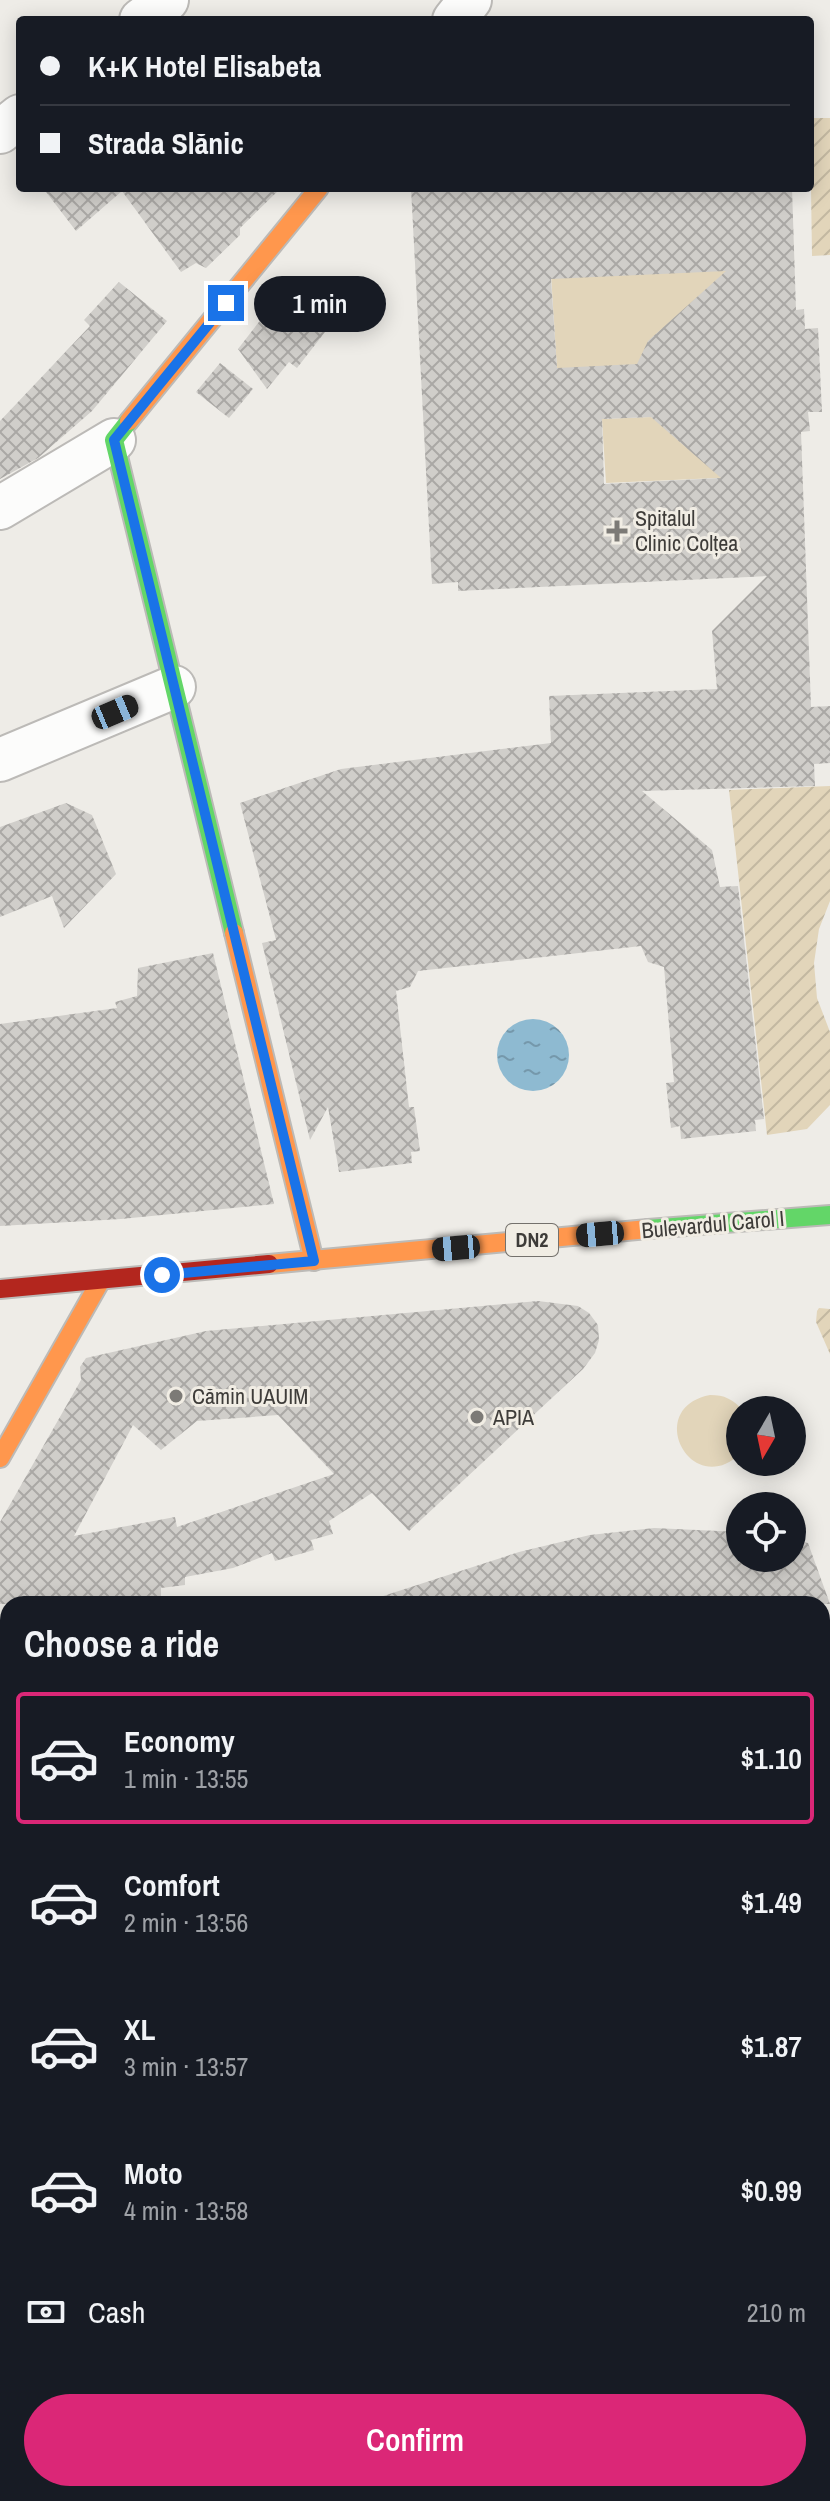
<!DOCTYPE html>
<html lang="en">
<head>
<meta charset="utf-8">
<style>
  body { margin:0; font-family:"Archivo Narrow",sans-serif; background:#242831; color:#f1f3f6; height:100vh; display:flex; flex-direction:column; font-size:30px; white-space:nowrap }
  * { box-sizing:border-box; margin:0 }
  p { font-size:26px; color:#9ea1a6 }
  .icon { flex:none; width:44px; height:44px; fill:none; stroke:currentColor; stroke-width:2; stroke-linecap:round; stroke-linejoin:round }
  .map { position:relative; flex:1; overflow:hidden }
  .details { position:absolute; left:0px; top:1596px; width:830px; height:906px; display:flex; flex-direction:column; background:#171b24; border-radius:24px 24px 0 0; box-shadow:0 4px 20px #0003 }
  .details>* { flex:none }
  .banner { position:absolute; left:16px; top:16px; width:798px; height:176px; border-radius:8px; box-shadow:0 4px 20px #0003; display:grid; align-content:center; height:176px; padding:0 24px; background:#171b24 }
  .needle { width:52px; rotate:189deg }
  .tools { position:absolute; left:726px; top:1396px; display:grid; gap:16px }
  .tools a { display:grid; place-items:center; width:80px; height:80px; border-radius:50%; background:#171b24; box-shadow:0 4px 20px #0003; font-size:40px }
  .end { position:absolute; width:36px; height:36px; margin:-18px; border:10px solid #1a73e8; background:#fff; box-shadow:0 0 0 4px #fff }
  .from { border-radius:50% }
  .bubble { position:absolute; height:56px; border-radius:28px; background:#171b24; box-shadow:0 4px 20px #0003; font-size:26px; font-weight:600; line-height:56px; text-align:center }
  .car { position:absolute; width:24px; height:48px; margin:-24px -12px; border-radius:10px; box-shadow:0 0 6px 2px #0007; background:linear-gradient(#222 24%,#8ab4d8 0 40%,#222 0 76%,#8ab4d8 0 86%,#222 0) }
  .banner b { display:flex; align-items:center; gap:28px; height:76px; font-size:30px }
  .banner b+b { border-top:2px solid #363941 }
  .banner i { width:20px; height:20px; background:#f1f3f6 }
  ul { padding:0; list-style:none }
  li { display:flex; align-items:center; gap:24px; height:132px; margin:0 16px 12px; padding:0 8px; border:4px solid transparent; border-radius:8px }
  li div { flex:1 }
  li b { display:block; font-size:30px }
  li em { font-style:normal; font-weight:600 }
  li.active { border-color:#db2777 }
  li>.icon { width:72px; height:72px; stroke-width:1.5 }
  h2 { padding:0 24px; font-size:36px; line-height:96px }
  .pay { display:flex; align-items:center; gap:20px; height:88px; padding:0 24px; font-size:30px }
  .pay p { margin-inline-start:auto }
  .cta { display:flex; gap:16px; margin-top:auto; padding:16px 24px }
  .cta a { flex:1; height:92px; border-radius:48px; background:#db2777; color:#fff; font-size:32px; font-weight:600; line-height:92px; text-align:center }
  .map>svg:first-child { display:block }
  .grass { fill:#e2d5ba }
  .garden { fill:url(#garden-furrows) }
  .water { fill:url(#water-ripples) }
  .building { fill:url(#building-cross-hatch); fill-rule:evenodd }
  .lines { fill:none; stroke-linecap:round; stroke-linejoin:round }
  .street-casing { stroke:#bcbab7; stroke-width:46 }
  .fast-casing { stroke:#bcbab7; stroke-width:22 }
  .slow-casing { stroke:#bcbab7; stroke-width:22 }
  .jam-casing { stroke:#bcbab7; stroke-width:22 }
  .street { stroke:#fcfcfb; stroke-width:42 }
  .fast { stroke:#63d668; stroke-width:18 }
  .slow { stroke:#ff974d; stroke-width:18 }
  .jam { stroke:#b3261e; stroke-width:18 }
  .route { stroke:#1a73e8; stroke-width:10 }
  .poi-dot { fill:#7c7a76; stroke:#f1ede4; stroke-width:3 }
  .labels { text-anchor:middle; stroke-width:6; stroke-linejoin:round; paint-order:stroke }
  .shield { fill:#f1ede4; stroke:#74716c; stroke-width:2 }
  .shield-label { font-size:20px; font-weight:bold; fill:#3e3c39 }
  .poi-label { font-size:22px; fill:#3e3c39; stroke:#f1ede4; text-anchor:start }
  .street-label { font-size:22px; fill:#3e3c39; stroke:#f1ede4 }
</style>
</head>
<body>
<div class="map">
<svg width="830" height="2501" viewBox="0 0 830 2501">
  <defs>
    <pattern id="garden-furrows" width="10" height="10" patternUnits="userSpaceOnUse" patternTransform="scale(2)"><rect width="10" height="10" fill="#e2d5ba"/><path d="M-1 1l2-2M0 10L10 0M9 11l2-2" fill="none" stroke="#c3b8a1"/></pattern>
    <pattern id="water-ripples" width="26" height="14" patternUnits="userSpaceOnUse" patternTransform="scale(2)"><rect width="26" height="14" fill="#8ebad1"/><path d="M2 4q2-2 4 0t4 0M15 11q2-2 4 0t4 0" fill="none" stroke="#7598ab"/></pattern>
    <pattern id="building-cross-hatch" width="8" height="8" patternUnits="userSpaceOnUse" patternTransform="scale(2)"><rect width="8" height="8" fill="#d0ceca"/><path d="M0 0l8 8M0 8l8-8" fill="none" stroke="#aaa8a5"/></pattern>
  </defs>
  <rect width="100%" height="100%" fill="#eeece7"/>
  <g class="grass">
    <polygon points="550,258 730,271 639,364 558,385"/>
    <polygon points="651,417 739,477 606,483 602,419"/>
    <path d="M710 1395C725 1395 732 1399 743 1410H740V1454C691 1500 643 1408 710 1395Z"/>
  </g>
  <g class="garden">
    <polygon points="810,118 830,118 830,255 812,256"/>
    <polygon points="830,786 830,901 819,929 814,963 817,998 830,1032 830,1105 807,1129 767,1135 729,790"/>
    <polygon points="819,1308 830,1309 830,1354 816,1322 817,1311"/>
  </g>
  <circle class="water" cx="533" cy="1055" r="36"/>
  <g class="building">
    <polygon points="43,188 281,188 240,228 240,235 206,268 196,263 181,272 122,191 76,231"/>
    <path d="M411 188H792L796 310 804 309 805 329 818 328 822 412H808L810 431 801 432 811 707 830 706V763L814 764 815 786 642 791 712 850 720 887 738 886 764 1119 755 1120 756 1131 681 1139 680 1126 671 1128 666 1083 674 1082 664 967 648 962 641 946 418 971 410 987 396 991 409 1107H414L420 1151 411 1152 412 1163 339 1172 328 1107 310 1140 262 943 276 940 240 803 341 769 551 743 549 696 717 689 712 631 767 576 458 591V582L432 584ZM726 271 648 341 637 364 557 368 551 279ZM651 417 721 478 604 484 602 419Z"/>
    <polygon points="119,282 167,321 92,411 38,458 0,479 0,421 90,326 84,320"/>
    <polygon points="279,296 325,332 297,368 289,362 267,389 238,349"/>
    <polygon points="220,363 253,389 229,418 196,392"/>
    <polygon points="66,803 92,815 116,874 64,928 52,896 0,917 0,827"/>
    <polygon points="213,953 274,1204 121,1219 0,1226 0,1024 117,1008 115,1002 137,996 138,968"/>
    <path d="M538 1301 578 1306 589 1313 598 1325 599 1340 595 1353 583 1369 409 1531 372 1493 329 1521 333 1534 311 1540 314 1550 275 1561 272 1553 233 1568 185 1577V1585L161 1588V1597L125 1604 123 1596 68 1604H0V1522L81 1380 80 1367 86 1358 206 1331ZM278 1415 334 1474 177 1527 175 1517 74 1536 133 1425 161 1450 197 1421Z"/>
    <polygon points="654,1528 740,1532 740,1558 792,1558 792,1540 808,1543 830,1604 378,1604 377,1598 519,1552 590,1535"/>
  </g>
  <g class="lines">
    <defs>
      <g id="street">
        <polyline points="141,20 167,0"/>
        <polyline points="454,20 470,0"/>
        <polyline points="0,132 20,116"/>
        <polyline points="0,508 114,440"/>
        <polyline points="0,760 174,687"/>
      </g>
      <g id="fast">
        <polyline points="129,421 114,440 234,933"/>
        <polyline points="648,1229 830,1215"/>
        <polyline points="248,2494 249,2501"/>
      </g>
      <g id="slow">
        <polyline points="129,421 319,188"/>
        <polyline points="234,933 314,1261"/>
        <polyline points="269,1264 648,1229"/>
        <polyline points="0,1458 101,1280"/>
      </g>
      <g id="jam">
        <polyline points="0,1289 269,1264"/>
        <polyline points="0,2079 8,2085"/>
      </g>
    </defs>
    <use href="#street" class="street-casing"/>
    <use href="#fast" class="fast-casing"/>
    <use href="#slow" class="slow-casing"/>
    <use href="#jam" class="jam-casing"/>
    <use href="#street" class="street"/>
    <use href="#fast" class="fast"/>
    <use href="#slow" class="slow"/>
    <use href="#jam" class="jam"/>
  </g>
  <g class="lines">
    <polyline class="route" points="162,1275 314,1261 114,440 226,303"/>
  </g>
  <g class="poi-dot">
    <path d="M613 519h8v8h8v8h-8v8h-8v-8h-8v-8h8z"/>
    <circle cx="176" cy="1396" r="8"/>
    <circle cx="477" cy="1417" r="8"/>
  </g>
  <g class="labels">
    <rect class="shield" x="506" y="1224" width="52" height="32" rx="6"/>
    <g class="shield-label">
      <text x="532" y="1247">DN2</text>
    </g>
    <g class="poi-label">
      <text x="635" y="526">Spitalul<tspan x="635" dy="25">Clinic Colțea</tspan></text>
      <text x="192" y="1404">Cămin UAUIM</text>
      <text x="493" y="1425">APIA</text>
    </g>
    <g class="street-label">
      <text transform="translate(713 1224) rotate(-5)" y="8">Bulevardul Carol I</text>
    </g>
  </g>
</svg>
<div class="tools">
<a><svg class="needle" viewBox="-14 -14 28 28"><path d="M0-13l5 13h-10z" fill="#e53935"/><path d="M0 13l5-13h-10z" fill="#9ea1a6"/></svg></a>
<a><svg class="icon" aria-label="locate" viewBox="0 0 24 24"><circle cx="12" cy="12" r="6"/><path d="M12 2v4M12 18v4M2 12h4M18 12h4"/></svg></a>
</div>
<i class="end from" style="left:162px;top:1275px"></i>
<i class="end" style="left:226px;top:303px"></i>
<div class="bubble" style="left:254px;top:276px;width:132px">1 min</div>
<i class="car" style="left:115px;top:712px;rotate:67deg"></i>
<i class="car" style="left:600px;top:1234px;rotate:265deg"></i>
<i class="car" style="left:456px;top:1248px;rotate:265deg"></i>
<div class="banner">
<b><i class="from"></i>K+K Hotel Elisabeta</b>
<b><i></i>Strada Slănic</b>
</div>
<section class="details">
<h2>Choose a ride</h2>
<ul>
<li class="active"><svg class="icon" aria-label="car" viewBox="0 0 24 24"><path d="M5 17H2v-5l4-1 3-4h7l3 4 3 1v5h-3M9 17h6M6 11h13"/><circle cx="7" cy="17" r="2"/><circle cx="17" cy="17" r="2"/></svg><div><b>Economy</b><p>1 min · 13:55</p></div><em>$1.10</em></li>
<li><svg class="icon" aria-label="car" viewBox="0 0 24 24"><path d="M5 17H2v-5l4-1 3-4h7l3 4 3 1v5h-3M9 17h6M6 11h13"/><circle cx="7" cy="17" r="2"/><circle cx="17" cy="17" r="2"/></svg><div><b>Comfort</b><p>2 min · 13:56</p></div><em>$1.49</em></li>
<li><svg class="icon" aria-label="car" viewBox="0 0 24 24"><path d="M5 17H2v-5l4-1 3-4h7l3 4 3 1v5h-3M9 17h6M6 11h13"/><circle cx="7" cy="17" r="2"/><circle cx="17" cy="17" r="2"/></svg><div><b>XL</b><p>3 min · 13:57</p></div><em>$1.87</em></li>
<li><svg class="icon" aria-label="car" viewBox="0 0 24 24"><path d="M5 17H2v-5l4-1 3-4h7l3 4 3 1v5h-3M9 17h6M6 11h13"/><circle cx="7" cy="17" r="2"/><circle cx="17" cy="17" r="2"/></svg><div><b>Moto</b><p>4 min · 13:58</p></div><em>$0.99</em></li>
</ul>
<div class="pay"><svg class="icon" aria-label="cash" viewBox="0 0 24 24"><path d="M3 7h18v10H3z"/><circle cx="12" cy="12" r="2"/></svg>Cash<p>210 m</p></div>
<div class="cta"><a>Confirm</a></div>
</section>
</div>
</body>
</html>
